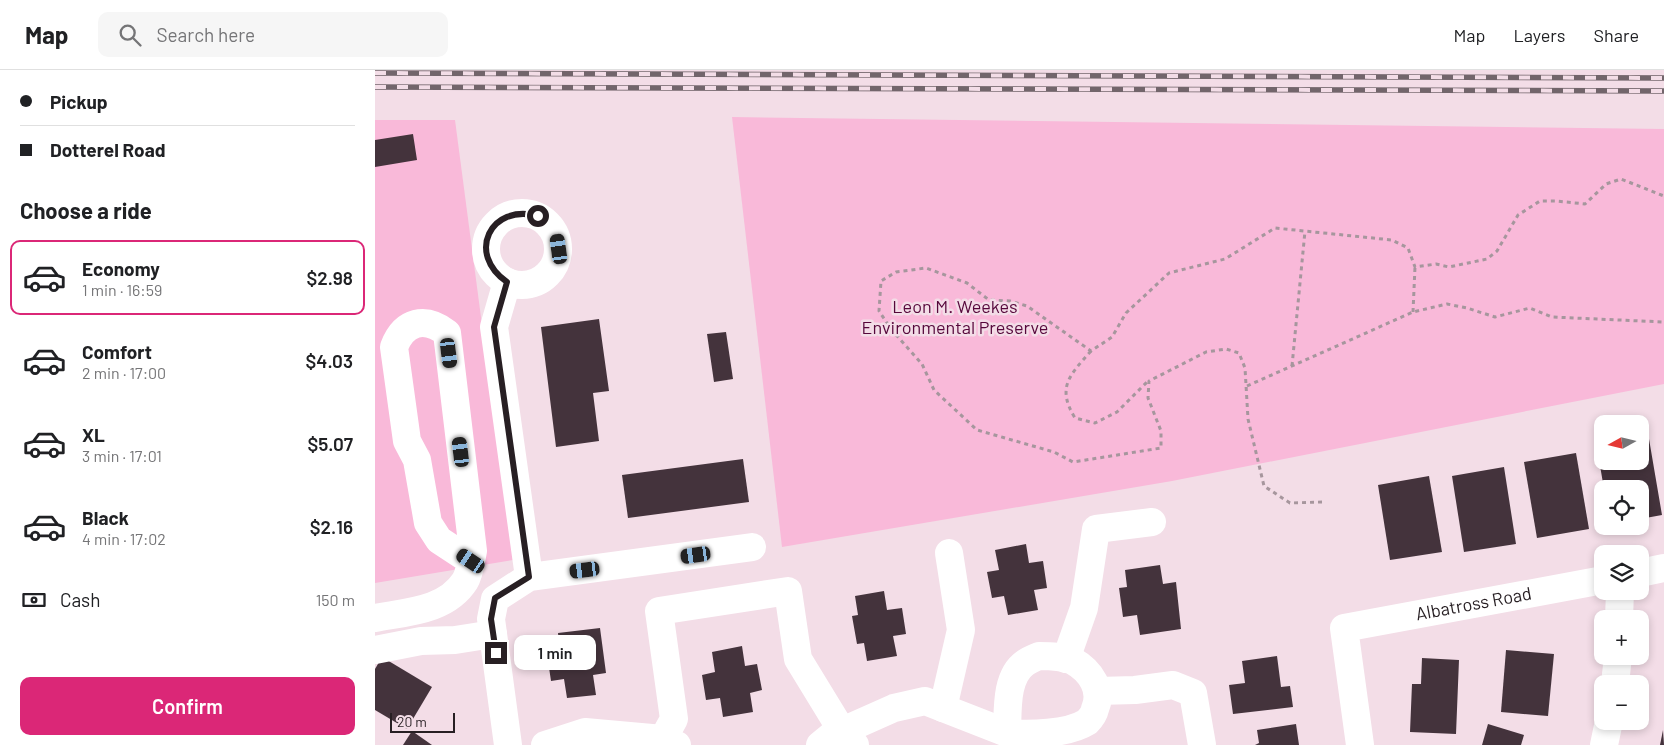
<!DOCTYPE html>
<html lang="en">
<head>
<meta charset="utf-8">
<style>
  body { margin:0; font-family:Barlow,sans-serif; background:#f6f6f6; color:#202124; height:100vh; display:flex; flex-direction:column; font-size:19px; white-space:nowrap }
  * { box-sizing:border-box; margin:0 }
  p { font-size:16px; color:#757577 }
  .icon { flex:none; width:28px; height:28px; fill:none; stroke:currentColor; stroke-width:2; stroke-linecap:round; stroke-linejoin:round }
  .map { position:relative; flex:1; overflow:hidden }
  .side { display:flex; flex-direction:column; background:#fff; width:375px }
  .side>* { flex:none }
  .hud { display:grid; align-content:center; height:110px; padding:0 20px; background:#fff }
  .needle { width:32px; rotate:262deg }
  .fabs { position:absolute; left:1219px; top:345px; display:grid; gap:10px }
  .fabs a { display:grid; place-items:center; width:55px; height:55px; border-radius:10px; background:#fff; box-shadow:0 2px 8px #0003; font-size:25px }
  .scale { position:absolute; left:15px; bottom:12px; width:65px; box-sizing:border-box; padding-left:5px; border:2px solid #271f23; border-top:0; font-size:14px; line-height:18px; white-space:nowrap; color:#271f23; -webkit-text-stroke:4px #f3dde7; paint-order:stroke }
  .end { position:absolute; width:22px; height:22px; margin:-11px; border:6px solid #271f23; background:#fff; box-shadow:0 0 0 2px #fff }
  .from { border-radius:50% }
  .bubble { position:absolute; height:35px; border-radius:10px; background:#fff; box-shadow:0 2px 8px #0003; font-size:16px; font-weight:600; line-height:35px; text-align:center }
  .car { position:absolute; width:15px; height:30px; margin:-15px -8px; border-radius:6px; box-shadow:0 0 4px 1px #0007; background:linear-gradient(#222 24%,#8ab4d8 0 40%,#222 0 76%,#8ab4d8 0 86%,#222 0) }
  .hud b { display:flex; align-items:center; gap:18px; height:48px; font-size:19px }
  .hud b+b { border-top:1px solid #e0e0e0 }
  .hud i { width:12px; height:12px; background:#202124 }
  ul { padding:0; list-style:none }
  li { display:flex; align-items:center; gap:15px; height:75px; margin:0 10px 8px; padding:0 10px; border:2px solid transparent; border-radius:10px }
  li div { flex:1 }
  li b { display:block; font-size:19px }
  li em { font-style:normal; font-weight:600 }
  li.on { border-color:#db2777 }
  li>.icon { width:45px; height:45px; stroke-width:1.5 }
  h2 { padding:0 20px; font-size:22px; line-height:60px }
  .pay { display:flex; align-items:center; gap:12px; height:55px; padding:0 20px; font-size:19px }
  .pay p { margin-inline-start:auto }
  .primary-button { display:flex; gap:10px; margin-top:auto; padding:10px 20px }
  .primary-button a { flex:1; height:58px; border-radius:10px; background:#db2777; color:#fff; font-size:20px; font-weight:600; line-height:58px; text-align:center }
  header { display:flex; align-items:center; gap:30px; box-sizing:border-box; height:70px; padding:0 25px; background:#fff; border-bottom:1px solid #e0e0e0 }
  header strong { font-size:24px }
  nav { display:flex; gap:28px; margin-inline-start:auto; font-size:18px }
  .search { width:350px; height:45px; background:#f6f6f6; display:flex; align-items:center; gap:12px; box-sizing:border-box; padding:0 18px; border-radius:10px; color:#757577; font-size:19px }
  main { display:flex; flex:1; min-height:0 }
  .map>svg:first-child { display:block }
  .green { fill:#f9b9d9 }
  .building { fill:#44333c }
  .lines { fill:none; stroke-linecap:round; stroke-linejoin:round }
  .path { stroke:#a6969d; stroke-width:3; stroke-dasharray:4 4; stroke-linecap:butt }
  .minor { stroke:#fff; stroke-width:28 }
  .rail-casing { stroke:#72656b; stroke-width:5.5 }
  .rail { stroke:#f3dde7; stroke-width:4; stroke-dasharray:11; stroke-linecap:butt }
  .route { stroke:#271f23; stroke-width:6 }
  .labels { text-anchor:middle; stroke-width:5; stroke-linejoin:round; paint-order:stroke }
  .park-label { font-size:18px; fill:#56073b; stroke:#f3dde7 }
  .street-label { font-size:18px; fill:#271f23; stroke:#f3dde7 }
</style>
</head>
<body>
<header>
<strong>Map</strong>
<div class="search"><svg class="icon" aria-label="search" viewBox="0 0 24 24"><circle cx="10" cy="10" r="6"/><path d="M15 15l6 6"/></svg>Search here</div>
<nav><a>Map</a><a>Layers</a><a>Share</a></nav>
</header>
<main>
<section class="side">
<div class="hud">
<b><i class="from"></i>Pickup</b>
<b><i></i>Dotterel Road</b>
</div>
<h2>Choose a ride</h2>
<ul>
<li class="on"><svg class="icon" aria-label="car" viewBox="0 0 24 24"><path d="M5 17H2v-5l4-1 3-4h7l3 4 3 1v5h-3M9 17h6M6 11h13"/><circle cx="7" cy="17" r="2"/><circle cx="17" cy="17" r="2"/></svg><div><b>Economy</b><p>1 min · 16:59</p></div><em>$2.98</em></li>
<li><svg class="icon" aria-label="car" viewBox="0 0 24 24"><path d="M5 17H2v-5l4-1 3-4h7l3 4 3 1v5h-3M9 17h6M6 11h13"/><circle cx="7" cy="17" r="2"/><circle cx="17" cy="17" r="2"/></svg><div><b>Comfort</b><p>2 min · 17:00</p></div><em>$4.03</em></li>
<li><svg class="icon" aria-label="car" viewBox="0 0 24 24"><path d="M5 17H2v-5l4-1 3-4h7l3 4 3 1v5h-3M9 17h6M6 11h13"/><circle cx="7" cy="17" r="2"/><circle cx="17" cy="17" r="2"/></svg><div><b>XL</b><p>3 min · 17:01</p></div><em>$5.07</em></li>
<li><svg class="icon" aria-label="car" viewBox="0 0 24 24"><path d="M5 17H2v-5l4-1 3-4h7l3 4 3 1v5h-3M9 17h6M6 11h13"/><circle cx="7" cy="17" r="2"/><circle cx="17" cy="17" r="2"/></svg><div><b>Black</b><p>4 min · 17:02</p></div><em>$2.16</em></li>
</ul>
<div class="pay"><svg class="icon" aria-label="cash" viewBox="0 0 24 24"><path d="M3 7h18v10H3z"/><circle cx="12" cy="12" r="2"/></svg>Cash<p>150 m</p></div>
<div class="primary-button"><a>Confirm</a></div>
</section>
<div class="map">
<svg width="1289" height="675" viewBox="0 0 1289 675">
  <rect width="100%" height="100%" fill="#f3dde7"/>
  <g class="green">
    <polygon points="357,47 1289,59 1289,314 797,411 407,477"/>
    <polygon points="0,50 80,50 138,490 0,513"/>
  </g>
  <g class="building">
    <polygon points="38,64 42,90 0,97 0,70"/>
    <polygon points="224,249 234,321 218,323 224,371 181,377 166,257"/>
    <polygon points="351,262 358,309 339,312 332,264"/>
    <polygon points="1274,369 1287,445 1265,449 1265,419 1229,419 1222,378 1228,377 1228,391 1265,391 1265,371"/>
    <polygon points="1201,383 1214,459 1162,468 1149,392"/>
    <polygon points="368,389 374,432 253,448 247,405"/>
    <polygon points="1129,397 1141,474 1089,482 1077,406"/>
    <polygon points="1054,406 1067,482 1015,490 1003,415"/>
    <polygon points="651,474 654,493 668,491 672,518 659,520 663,540 633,545 629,526 617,528 612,502 624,500 620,480"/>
    <polygon points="785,495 788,514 801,512 806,559 765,565 762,545 748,547 744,518 752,517 750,500"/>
    <polygon points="509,521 512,540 527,538 531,564 518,566 522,586 492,591 489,573 482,574 477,546 483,545 480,526"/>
    <polygon points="225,558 231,603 218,605 221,625 192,628 189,609 176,611 172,584 185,582 183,563"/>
    <polygon points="367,576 370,596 382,594 387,620 375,623 378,642 348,647 345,628 331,630 327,605 340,602 337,582"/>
    <polygon points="1131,580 1179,584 1173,646 1126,642"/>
    <polygon points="902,586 906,617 915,616 918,637 858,644 854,615 870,613 867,591"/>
    <polygon points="7,587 57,617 32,659 0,640 0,599"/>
    <polygon points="1047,588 1084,590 1081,664 1035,662 1037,614 1046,614"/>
    <polygon points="921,654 924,675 880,675 884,673 882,660"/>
    <polygon points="1113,654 1149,665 1146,675 1107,675"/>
    <polygon points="1288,660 1289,675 1285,675"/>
    <polygon points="37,661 57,675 28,675"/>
  </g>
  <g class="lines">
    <g class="path">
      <polyline points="1038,242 1040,197"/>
      <path d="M716 281C695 305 681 317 700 348L720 353 742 342 773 311"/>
      <polyline points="917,296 930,161"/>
      <polyline points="872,316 1038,242 1072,234 1092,238 1120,247 1155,238 1177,247 1289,252"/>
      <polyline points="947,432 915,433 889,416 873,349 870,298 864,283 851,279 831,282 774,311 773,328 786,361 786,378 698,392 679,382 602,360 559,320 547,294 516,259 504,241 506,211 521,202 551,198 592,213 614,230 635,231 652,236 716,281 737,267 751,243 794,203 850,189 900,158 1017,170 1033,178 1040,197 1061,194 1074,197 1112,189 1122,181 1143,145 1165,131 1181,131 1210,134 1231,114 1246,109 1289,126"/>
    </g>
    <g class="minor">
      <circle cx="147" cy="179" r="36"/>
      <polyline points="132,212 119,257 154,507"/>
      <polyline points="1265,503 1289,498"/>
      <path d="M0 548C31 542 71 541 90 511 95 503 96 490 98 481L72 263C50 246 29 251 19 277L32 371 42 390 53 453 64 470 96 491"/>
      <polyline points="1244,549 1245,521"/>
      <polyline points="0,580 46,571 80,570 118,564"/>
      <path d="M664 586C676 586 688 586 698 591 716 601 728 620 720 639 719 644 715 649 712 652 693 664 654 665 632 663 633 642 630 607 650 593 654 590 659 588 664 586Z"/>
      <polyline points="691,589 709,538 721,459 777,452"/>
      <polyline points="1240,614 1243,586"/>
      <polyline points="723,621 760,620 798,615 818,623 827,675"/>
      <polyline points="568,638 586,560 574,483"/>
      <polyline points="288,669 299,649 284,541 413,521 423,589 467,661 480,675"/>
      <polyline points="133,675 116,549 120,529 154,507 377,477"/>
      <polyline points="170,675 210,662 288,669 302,675"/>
      <polyline points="445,675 456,666 519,638 550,631 632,663"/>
      <path id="s1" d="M985 675 969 558 1228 510"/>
      <polyline points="1229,675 1234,651"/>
    </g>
    <defs>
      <g id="rail">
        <polyline points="0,3 1289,8"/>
        <polyline points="0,17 1289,21"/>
      </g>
    </defs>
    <use href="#rail" class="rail-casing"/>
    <use href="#rail" class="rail"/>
  </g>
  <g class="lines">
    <path class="route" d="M121 583 116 549 120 528 154 507 119 257 132 212C91 184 115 133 163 146"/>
  </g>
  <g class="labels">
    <g class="park-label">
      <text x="580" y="243">Leon M. Weekes<tspan x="580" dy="21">Environmental Preserve</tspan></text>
    </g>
    <g class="street-label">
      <text dy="6" stroke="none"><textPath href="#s1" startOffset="250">Albatross Road</textPath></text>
    </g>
  </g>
</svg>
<div class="fabs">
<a><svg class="needle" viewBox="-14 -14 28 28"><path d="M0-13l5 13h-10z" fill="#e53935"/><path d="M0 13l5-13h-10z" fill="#757577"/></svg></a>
<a><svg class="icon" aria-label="locate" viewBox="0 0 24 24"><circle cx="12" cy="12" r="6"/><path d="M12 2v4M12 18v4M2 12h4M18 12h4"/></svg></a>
<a><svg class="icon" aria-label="layers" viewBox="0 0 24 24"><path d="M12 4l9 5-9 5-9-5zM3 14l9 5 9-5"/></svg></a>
<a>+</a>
<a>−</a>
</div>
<div class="scale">20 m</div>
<i class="end from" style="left:163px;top:146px"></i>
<i class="end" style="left:121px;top:583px"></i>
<div class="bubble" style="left:139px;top:565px;width:82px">1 min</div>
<i class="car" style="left:184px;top:179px;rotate:352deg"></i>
<i class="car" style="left:74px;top:283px;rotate:173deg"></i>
<i class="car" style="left:86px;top:382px;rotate:353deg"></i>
<i class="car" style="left:321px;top:485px;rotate:262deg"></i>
<i class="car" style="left:96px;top:491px;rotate:304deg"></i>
<i class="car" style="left:210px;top:500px;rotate:263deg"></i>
</div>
</main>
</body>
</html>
